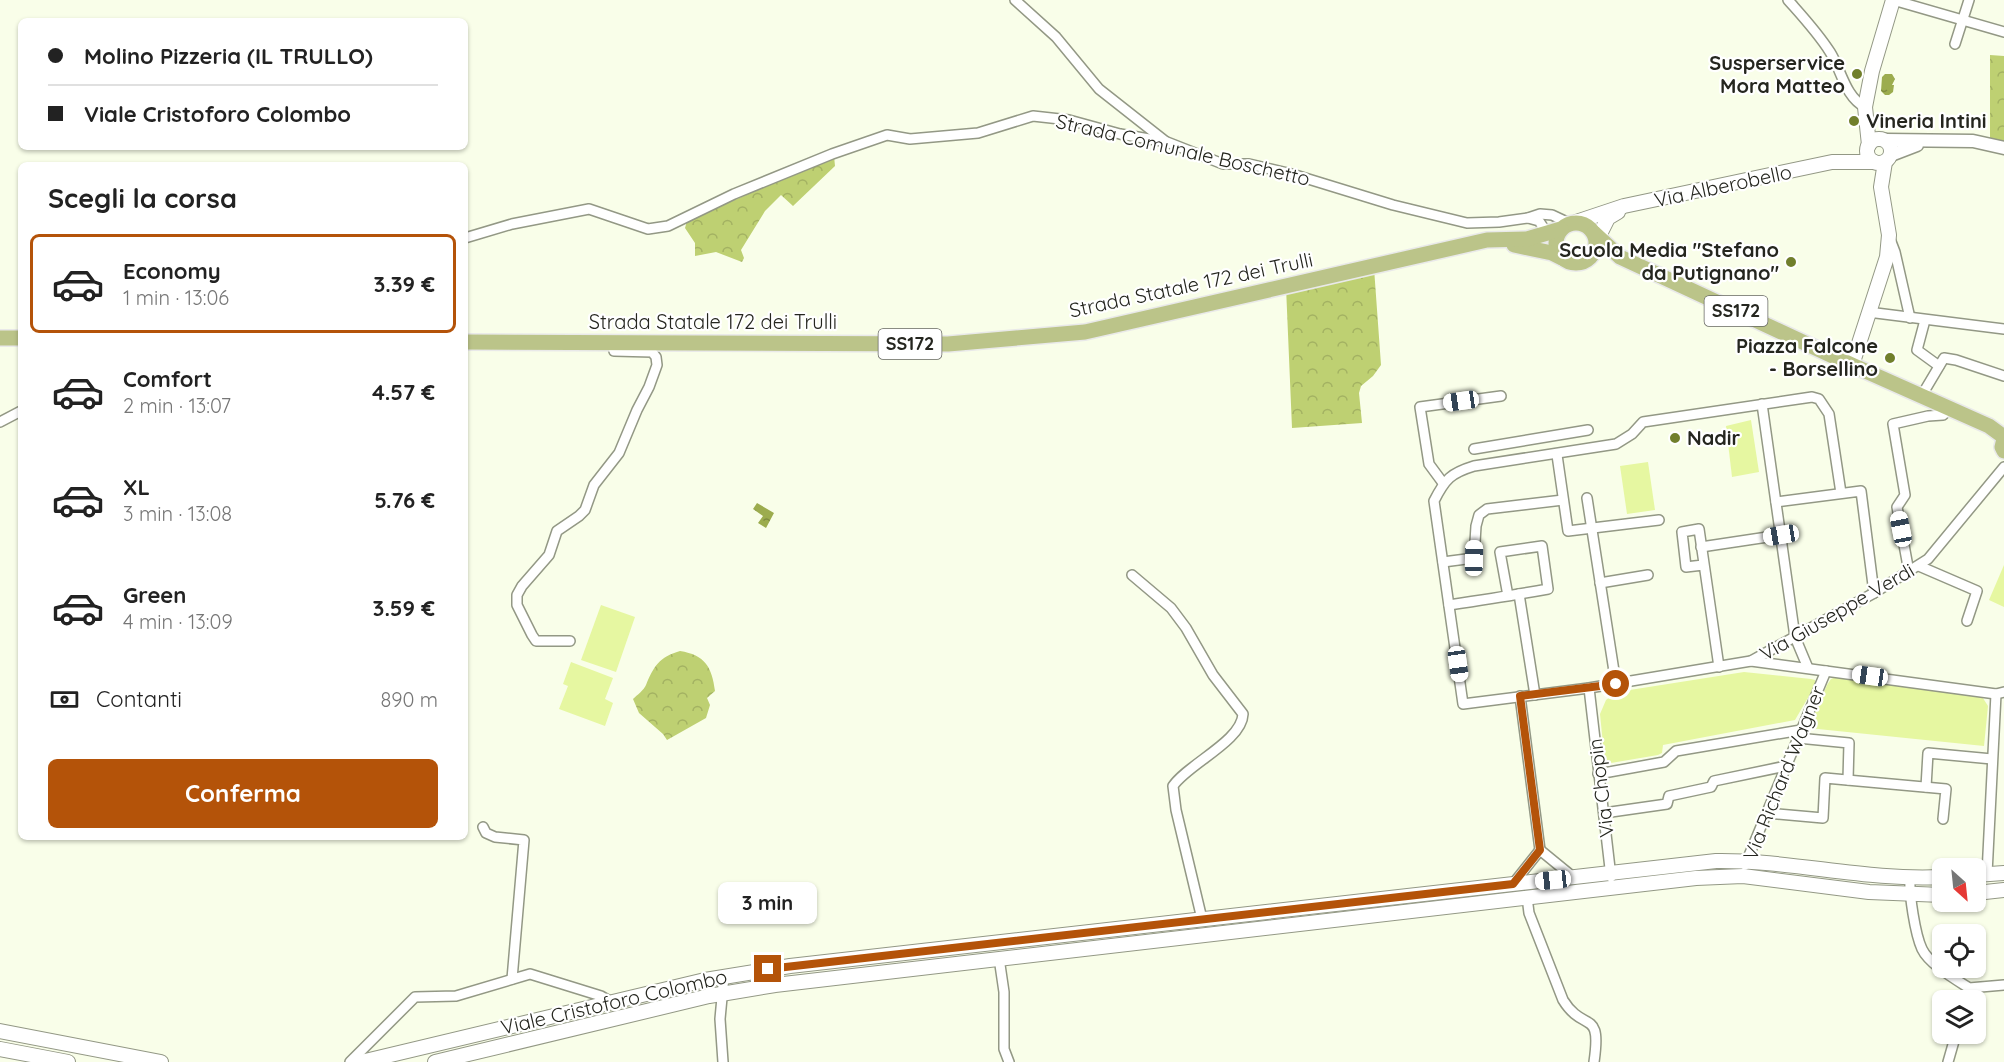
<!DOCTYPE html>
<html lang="it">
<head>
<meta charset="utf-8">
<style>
  body { margin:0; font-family:Quicksand,sans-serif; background:#f6f6f6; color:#222; height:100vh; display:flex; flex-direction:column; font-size:22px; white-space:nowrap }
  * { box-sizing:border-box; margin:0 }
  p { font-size:20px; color:#767676 }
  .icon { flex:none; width:33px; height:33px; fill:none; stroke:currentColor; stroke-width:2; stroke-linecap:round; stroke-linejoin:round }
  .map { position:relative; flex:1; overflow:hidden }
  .side { position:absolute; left:18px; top:162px; width:450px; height:678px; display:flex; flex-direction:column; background:#fff; border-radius:9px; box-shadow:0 2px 4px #0004 }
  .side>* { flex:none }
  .hud { position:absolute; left:18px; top:18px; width:450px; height:132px; border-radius:9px; box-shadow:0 2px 4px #0004; display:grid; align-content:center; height:132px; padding:0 30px; background:#fff }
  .needle { width:39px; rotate:153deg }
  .buttons { position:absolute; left:1932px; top:858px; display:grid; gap:12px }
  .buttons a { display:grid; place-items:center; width:54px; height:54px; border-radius:9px; background:#fff; box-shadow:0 2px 4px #0004; font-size:30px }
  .end { position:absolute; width:27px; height:27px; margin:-14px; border:8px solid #b45309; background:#fff; box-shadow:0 0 0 3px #fff }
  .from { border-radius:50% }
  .bubble { position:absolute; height:42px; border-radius:9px; background:#fff; box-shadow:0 2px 4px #0004; font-size:20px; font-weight:800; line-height:42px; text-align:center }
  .car { position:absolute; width:18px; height:36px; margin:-18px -9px; border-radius:8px; box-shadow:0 0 4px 2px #0007; background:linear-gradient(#fff 24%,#345 0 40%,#fff 0 76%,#345 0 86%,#fff 0) }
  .hud b { display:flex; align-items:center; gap:21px; height:57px; font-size:22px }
  .hud b+b { border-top:2px solid #e0e0e0 }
  .hud i { width:15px; height:15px; background:#222 }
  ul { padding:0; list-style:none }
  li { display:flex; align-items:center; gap:18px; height:99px; margin:0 12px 9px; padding:0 18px; border:3px solid transparent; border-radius:9px }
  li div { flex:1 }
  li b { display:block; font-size:22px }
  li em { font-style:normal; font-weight:800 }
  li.on { border-color:#b45309 }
  li>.icon { width:54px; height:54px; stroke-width:1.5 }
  h2 { padding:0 30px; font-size:27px; line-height:72px }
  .pay { display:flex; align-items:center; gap:15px; height:66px; padding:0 30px; font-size:22px }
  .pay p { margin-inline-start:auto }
  .primary-button { display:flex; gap:12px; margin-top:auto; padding:12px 30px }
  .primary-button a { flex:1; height:69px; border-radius:9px; background:#b45309; color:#fff; font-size:24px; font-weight:800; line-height:69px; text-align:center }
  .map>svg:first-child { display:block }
  .forest { fill:url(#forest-crowns) }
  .park { fill:#e6f7a1 }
  .water { fill:url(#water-ripples) }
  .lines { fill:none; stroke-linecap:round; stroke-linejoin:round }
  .minor-casing { stroke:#939885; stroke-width:12 }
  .tertiary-casing { stroke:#939885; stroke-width:15 }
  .secondary-casing { stroke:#939885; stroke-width:16 }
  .primary-casing { stroke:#e9e9e9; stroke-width:18 }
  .minor { stroke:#fff; stroke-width:9 }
  .tertiary { stroke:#fff; stroke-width:12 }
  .secondary { stroke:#fff; stroke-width:14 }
  .primary { stroke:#bbc489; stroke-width:15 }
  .route { stroke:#b45309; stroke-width:8 }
  .poi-dot { fill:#717f2c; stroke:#fff; stroke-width:2 }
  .labels { text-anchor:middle; stroke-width:4.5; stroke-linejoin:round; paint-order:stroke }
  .shield { fill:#fff; stroke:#666762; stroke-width:1.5 }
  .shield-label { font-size:18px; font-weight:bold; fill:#25261f }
  .poi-label { font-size:20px; font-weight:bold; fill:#25261f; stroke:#fff; text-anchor:end }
  .street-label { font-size:20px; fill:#25261f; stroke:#fff }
</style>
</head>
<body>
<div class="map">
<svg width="2004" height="1062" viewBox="0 0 2004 1062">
  <defs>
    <pattern id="forest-crowns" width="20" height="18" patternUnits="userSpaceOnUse" patternTransform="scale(1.5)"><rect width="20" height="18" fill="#bed072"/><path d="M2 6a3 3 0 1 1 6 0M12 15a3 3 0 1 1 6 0" fill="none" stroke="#a3b262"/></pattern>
    <pattern id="water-ripples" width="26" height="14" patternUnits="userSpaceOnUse" patternTransform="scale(1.5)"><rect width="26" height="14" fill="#9cac4e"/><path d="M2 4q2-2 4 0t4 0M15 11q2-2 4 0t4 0" fill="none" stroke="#7f8c40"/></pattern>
  </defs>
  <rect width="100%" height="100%" fill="#f9fee9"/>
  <g class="forest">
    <polygon points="1990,55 2004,56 2004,144 1990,141"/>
    <polygon points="834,156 835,166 793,206 781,195 765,211 741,250 744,258 742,262 716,252 695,256 695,243 685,228 687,221"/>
    <polygon points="1374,268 1381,365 1373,376 1361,386 1359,393 1362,423 1292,428 1286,287"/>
    <path d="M680 651C705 655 712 667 715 691L707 698 710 705 706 718 667 740 663 734 639 713 633 699C637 695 644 690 646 685 654 666 659 657 680 651Z"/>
  </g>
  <g class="park">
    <polygon points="1751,420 1759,472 1732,477 1726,426"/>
    <polygon points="1648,462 1655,510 1627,514 1620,466"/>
    <polygon points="2004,565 2004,607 1989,600"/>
    <polygon points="601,605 635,617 616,672 581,660"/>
    <polygon points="571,662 613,678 605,699 613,703 605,726 559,709 568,686 563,684"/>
    <polygon points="1744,672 1811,679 1815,680 1816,684 1795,720 1663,745 1662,753 1658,755 1605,764 1600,714 1606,700 1617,692"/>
    <polygon points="1836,677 1981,695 1988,706 1984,746 1808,728 1827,685 1831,679"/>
  </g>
  <g class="water">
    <polygon points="1885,74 1892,74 1895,79 1892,85 1894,85 1893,92 1889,95 1885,95 1881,91 1882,77"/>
    <polygon points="757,503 774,513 766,528 758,523 763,516 753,509"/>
  </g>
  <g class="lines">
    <defs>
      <g id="minor">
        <polyline points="1015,0 1056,37 1099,89 1165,141"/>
        <path d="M1788 0C1803 17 1818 33 1830 52 1841 69 1845 97 1865 107"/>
        <polyline points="1893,0 2004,32"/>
        <polyline points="1955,44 1969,0"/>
        <polyline points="1528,218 1539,221 1547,233"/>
        <polyline points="465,238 512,224 589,209 648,229 668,226 734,194 832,154 887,135 910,139 978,133 1033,116 1069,120 1120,134 1167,142 1223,164 1249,164 1292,174 1393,205 1467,223 1499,222 1528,218 1540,214 1552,215 1569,223"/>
        <polyline points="1890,239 1895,252 1910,318"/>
        <polyline points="1868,312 2004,329"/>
        <polyline points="1925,320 1917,350 1939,366"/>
        <polyline points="1922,395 1944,358 1956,360 2004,376"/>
        <polyline points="1762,404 1795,637 1808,668"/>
        <polyline points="0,422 21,411"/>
        <polyline points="1474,449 1588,430"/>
        <polyline points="1557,455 1568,531 1659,520"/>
        <polyline points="1443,483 1429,464 1420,407 1501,396"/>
        <path d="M1841 493 1829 414 1819 399 1812 397 1643 422 1632 434 1616 444 1474 466C1451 473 1445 479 1434 501L1463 704 1589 688 1751 661 1874 593 1928 559 2004 467"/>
        <polyline points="1587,498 1616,684"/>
        <polyline points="1776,502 1861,491 1874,593"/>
        <polyline points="1701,547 1781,535"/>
        <polyline points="1443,562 1474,558 1476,526 1479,515 1487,509 1563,500"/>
        <polyline points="1703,565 1686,567 1682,532 1699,529 1719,667"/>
        <polyline points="1919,566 1977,591 1967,621"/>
        <polyline points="1909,572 1897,507 1905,495 1893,424 1928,416 1943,415 1950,408"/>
        <path d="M1132 575 1171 608 1186 628 1213 675 1243 714C1242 741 1188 764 1173 786L1176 810 1202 919"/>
        <polyline points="1600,583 1648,575"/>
        <polyline points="1519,594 1535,695"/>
        <path d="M1449 605C1482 600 1515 595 1548 589L1542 546 1500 552 1508 596"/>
        <polyline points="570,641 536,641 532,635 517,605 517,595 522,586 549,555 557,531 579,516 585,510 594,485 619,453 637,410 649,387 657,365 656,357 652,352 614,351 612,342"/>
        <polyline points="1751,661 1996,694 2004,692"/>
        <polyline points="1589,688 1611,877"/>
        <polyline points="1520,696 1540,850"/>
        <polyline points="1798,738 1849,743 1848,780"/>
        <polyline points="1598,774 1664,762 1676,751 1801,730"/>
        <polyline points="1926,787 1928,753 1992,759"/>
        <polyline points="1604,813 1667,804 1669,796 1711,787 1714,781 1786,766"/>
        <polyline points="1767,813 1823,818 1825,778 1946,789 1943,819"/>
        <polyline points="483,827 486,833 495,837 524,840 512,979"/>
        <polyline points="1745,865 1826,671"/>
        <polyline points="1987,874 1996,694"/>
        <path d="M1910 878C1909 894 1915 934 1922 949 1929 964 1955 979 1969 988L2004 985"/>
        <polyline points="1513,884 1540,850 1573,877"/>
        <path d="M1527 897 1529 913 1563 1000C1584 1034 1602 1007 1594 1062"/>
        <polyline points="999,958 1004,992 1004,1049 1009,1062"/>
        <polyline points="1966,1000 1969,988"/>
        <polyline points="350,1062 415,997 456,996 530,974 601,996 611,1002"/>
        <polyline points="723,1062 720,1019 724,976"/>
        <polyline points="1948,1062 1956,1034"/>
      </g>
      <g id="tertiary">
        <polyline points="1886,140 1973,141 2004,148"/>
        <polyline points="1891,155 1917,145"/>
      </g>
      <g id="secondary">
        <circle cx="1879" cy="151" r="12"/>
        <polyline points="1869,145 1865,107 1872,71 1893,0"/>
        <polyline points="1576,222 1624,206 1832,162 1874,162"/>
        <polyline points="1601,232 1608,218 1618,212"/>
        <polyline points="1852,365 1887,257 1889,235 1881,187 1885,162"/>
        <polyline points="1976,875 2004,873"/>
        <polyline points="1976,893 2004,890"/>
        <polyline points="0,1031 161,1062"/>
        <polyline points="0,1049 68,1062"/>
        <path d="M361 1062 705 980 790 966 1716 861C1792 860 1866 881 1942 877"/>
        <polyline points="435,1062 709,996 775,985 1696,878 1743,876 1869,892 1942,895"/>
      </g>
      <g id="primary">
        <circle cx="1576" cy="243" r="20"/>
        <polyline points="1594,233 1620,257 1852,365 1989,426 2004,437"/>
        <polyline points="1514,245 1552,253 1562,258"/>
        <polyline points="0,338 21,338"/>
        <polyline points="465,342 948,344 1085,332 1487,240 1527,239 1561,229"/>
        <polyline points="2004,439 2002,447 2004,451"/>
      </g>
    </defs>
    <use href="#minor" class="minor-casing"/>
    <use href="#tertiary" class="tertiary-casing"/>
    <use href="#secondary" class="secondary-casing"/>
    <use href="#primary" class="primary-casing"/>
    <use href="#minor" class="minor"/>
    <use href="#tertiary" class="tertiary"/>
    <use href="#secondary" class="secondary"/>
    <use href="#primary" class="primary"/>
  </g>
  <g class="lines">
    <polyline class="route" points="768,969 1513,884 1540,850 1520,696 1616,684"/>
  </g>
  <g class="poi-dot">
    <circle cx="1857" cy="74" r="6"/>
    <circle cx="1854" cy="121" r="6"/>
    <circle cx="1791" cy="262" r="6"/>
    <circle cx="1890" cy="358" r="6"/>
    <circle cx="1675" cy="438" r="6"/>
  </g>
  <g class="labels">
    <g class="shield">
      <rect x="1704.5" y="296" width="63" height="30" rx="4.5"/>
      <rect x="878.5" y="329" width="63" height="30" rx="4.5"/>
    </g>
    <g class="shield-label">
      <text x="1736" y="317">SS172</text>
      <text x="910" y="350">SS172</text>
    </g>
    <g class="poi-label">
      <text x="1845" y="70">Susperservice<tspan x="1845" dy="23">Mora Matteo</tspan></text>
      <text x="1866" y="128" text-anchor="start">Vineria Intini</text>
      <text x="1779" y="257">Scuola Media "Stefano<tspan x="1779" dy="23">da Putignano"</tspan></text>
      <text x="1878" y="353">Piazza Falcone<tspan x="1878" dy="23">- Borsellino</tspan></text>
      <text x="1687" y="445" text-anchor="start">Nadir</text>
    </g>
    <g class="street-label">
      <text transform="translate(1183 150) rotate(13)" y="7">Strada Comunale Boschetto</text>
      <text transform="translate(1723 186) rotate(-12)" y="7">Via Alberobello</text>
      <text transform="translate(1191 285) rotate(-12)" y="7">Strada Statale 172 dei Trulli</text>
      <text x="713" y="329">Strada Statale 172 dei Trulli</text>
      <text transform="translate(1837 612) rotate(-30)" y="7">Via Giuseppe Verdi</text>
      <text transform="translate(1784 773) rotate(-68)" y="7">Via Richard Wagner</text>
      <text transform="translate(1601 788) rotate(-97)" y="7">Via Chopin</text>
      <text transform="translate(614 1002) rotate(-13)" y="7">Viale Cristoforo Colombo</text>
    </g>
  </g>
</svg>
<div class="buttons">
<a><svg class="needle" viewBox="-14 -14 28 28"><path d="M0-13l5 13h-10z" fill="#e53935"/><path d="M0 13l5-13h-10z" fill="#767676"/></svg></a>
<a><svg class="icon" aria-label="locate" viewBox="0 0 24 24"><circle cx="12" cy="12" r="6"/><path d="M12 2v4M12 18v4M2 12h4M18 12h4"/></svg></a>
<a><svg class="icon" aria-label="layers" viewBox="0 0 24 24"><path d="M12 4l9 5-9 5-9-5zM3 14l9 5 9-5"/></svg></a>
</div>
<i class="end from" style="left:1616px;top:684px"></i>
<i class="end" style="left:768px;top:969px"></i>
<div class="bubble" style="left:718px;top:882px;width:99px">3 min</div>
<i class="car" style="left:1461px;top:401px;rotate:262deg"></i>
<i class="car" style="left:1901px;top:529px;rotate:349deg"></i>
<i class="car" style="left:1781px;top:535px;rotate:261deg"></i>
<i class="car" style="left:1474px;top:558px;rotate:1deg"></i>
<i class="car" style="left:1458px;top:664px;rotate:172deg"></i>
<i class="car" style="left:1870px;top:676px;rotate:278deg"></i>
<i class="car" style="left:1553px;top:880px;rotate:264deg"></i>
<div class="hud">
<b><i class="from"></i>Molino Pizzeria (IL TRULLO)</b>
<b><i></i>Viale Cristoforo Colombo</b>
</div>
<section class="side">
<h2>Scegli la corsa</h2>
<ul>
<li class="on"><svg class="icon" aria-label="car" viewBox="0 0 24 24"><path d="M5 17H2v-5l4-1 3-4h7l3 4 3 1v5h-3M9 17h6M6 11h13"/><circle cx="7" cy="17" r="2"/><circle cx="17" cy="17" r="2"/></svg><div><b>Economy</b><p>1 min · 13:06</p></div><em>3.39 €</em></li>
<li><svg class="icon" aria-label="car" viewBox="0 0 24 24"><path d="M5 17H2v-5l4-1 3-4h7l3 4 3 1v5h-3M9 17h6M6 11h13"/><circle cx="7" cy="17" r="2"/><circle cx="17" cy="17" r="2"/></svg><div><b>Comfort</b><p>2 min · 13:07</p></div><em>4.57 €</em></li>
<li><svg class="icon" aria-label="car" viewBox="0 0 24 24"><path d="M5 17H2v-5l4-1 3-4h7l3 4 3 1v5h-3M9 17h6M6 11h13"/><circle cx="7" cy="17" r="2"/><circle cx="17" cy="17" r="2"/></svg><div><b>XL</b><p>3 min · 13:08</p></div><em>5.76 €</em></li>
<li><svg class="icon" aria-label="car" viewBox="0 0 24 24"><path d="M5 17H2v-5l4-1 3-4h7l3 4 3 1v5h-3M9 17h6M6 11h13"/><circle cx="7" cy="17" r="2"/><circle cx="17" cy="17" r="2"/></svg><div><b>Green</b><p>4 min · 13:09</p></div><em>3.59 €</em></li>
</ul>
<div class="pay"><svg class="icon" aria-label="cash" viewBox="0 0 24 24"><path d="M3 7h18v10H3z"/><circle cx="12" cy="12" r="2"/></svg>Contanti<p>890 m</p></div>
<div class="primary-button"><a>Conferma</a></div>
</section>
</div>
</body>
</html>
